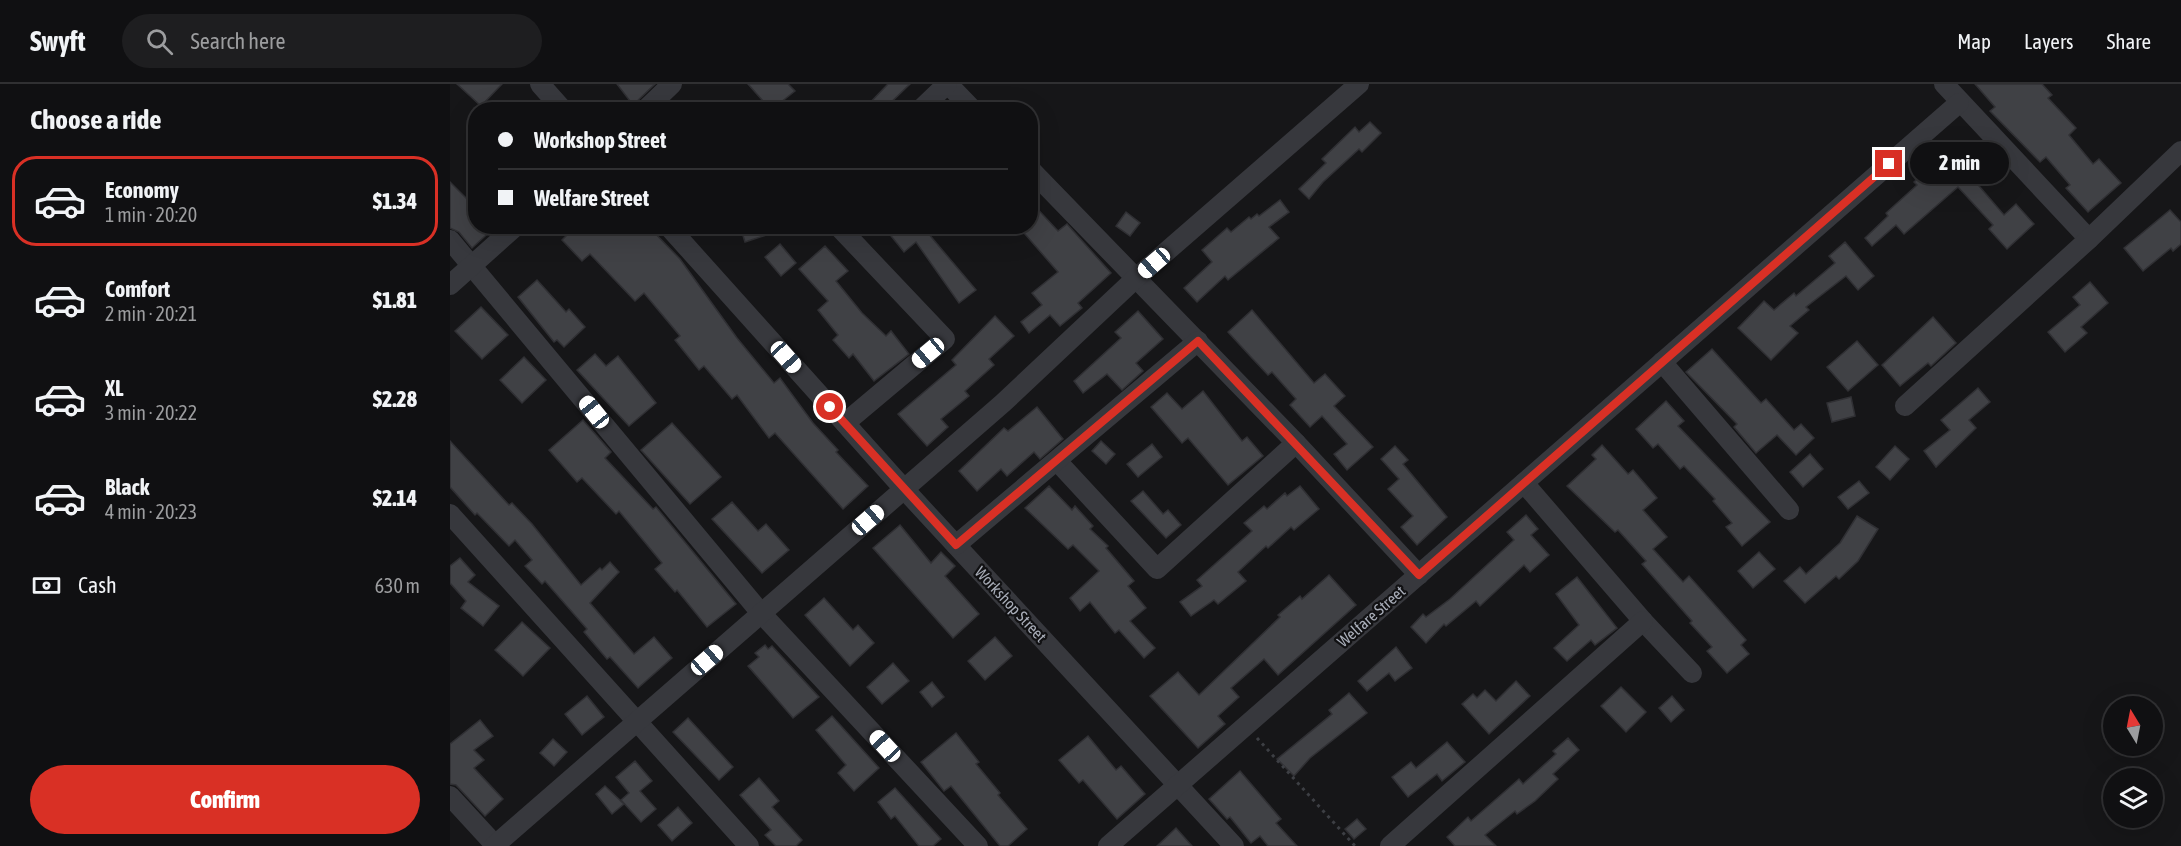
<!DOCTYPE html>
<html lang="en">
<head>
<meta charset="utf-8">
<style>
  body { margin:0; font-family:"Asap Condensed",sans-serif; background:#1e1e20; color:#f1f3f6; height:100vh; display:flex; flex-direction:column; font-size:22px; white-space:nowrap }
  * { box-sizing:border-box; margin:0 }
  p { font-size:20px; color:#9c9d9f }
  .icon { flex:none; width:33px; height:33px; fill:none; stroke:currentColor; stroke-width:2; stroke-linecap:round; stroke-linejoin:round }
  .map { position:relative; flex:1; overflow:hidden }
  .details { display:flex; flex-direction:column; background:#101012; width:450px }
  .details>* { flex:none }
  .guide { position:absolute; left:18px; top:18px; width:570px; height:132px; border-radius:24px; box-shadow:0 6px 24px #0002,0 0 0 2px #303032; display:grid; align-content:center; height:132px; padding:0 30px; background:#101012 }
  .needle { width:39px; rotate:350deg }
  .fabs { position:absolute; left:1653px; top:612px; display:grid; gap:12px }
  .fabs a { display:grid; place-items:center; width:60px; height:60px; border-radius:50%; background:#101012; box-shadow:0 6px 24px #0002,0 0 0 2px #303032; font-size:30px }
  .end { position:absolute; width:27px; height:27px; margin:-14px; border:8px solid #d93025; background:#fff; box-shadow:0 0 0 3px #fff }
  .from { border-radius:50% }
  .bubble { position:absolute; height:42px; border-radius:21px; background:#101012; box-shadow:0 6px 24px #0002,0 0 0 2px #303032; font-size:20px; font-weight:800; line-height:42px; text-align:center }
  .car { position:absolute; width:18px; height:36px; margin:-18px -9px; border-radius:8px; box-shadow:0 0 4px 2px #0007; background:linear-gradient(#fff 24%,#345 0 40%,#fff 0 76%,#345 0 86%,#fff 0) }
  .guide b { display:flex; align-items:center; gap:21px; height:57px; font-size:22px }
  .guide b+b { border-top:2px solid #303032 }
  .guide i { width:15px; height:15px; background:#f1f3f6 }
  ul { padding:0; list-style:none }
  li { display:flex; align-items:center; gap:18px; height:90px; margin:0 12px 9px; padding:0 18px; border:3px solid transparent; border-radius:24px }
  li div { flex:1 }
  li b { display:block; font-size:22px }
  li em { font-style:normal; font-weight:800 }
  li.active { border-color:#d93025 }
  li>.icon { width:54px; height:54px; stroke-width:1.5 }
  h2 { padding:0 30px; font-size:27px; line-height:72px }
  .pay { display:flex; align-items:center; gap:15px; height:66px; padding:0 30px; font-size:22px }
  .pay p { margin-inline-start:auto }
  .action { display:flex; gap:12px; margin-top:auto; padding:12px 30px }
  .action a { flex:1; height:69px; border-radius:36px; background:#d93025; color:#fff; font-size:24px; font-weight:800; line-height:69px; text-align:center }
  header { display:flex; align-items:center; gap:36px; box-sizing:border-box; height:84px; padding:0 30px; background:#101012; border-bottom:2px solid #303032 }
  header strong { font-size:28px }
  nav { display:flex; gap:33px; margin-inline-start:auto; font-size:21px }
  .search { width:420px; height:54px; background:#1e1e20; display:flex; align-items:center; gap:15px; box-sizing:border-box; padding:0 21px; border-radius:33px; color:#9c9d9f; font-size:22px }
  main { display:flex; flex:1; min-height:0 }
  .map>svg:first-child { display:block }
  .building { fill:#404145; stroke:#303034; stroke-width:1.5 }
  .lines { fill:none; stroke-linecap:round; stroke-linejoin:round }
  .path { stroke:#3d3f44; stroke-width:3; stroke-dasharray:3 4.5; stroke-linecap:butt }
  .minor { stroke:#37383d; stroke-width:20 }
  .route { stroke:#d93025; stroke-width:8 }
  .labels { text-anchor:middle; stroke-width:4.5; stroke-linejoin:round; paint-order:stroke }
  .street-label { font-size:16px; fill:#a8adb8; stroke:#111113 }
</style>
</head>
<body>
<header>
<strong>Swyft</strong>
<div class="search"><svg class="icon" aria-label="search" viewBox="0 0 24 24"><circle cx="10" cy="10" r="6"/><path d="M15 15l6 6"/></svg>Search here</div>
<nav><a>Map</a><a>Layers</a><a>Share</a></nav>
</header>
<main>
<section class="details">
<h2>Choose a ride</h2>
<ul>
<li class="active"><svg class="icon" aria-label="car" viewBox="0 0 24 24"><path d="M5 17H2v-5l4-1 3-4h7l3 4 3 1v5h-3M9 17h6M6 11h13"/><circle cx="7" cy="17" r="2"/><circle cx="17" cy="17" r="2"/></svg><div><b>Economy</b><p>1 min · 20:20</p></div><em>$1.34</em></li>
<li><svg class="icon" aria-label="car" viewBox="0 0 24 24"><path d="M5 17H2v-5l4-1 3-4h7l3 4 3 1v5h-3M9 17h6M6 11h13"/><circle cx="7" cy="17" r="2"/><circle cx="17" cy="17" r="2"/></svg><div><b>Comfort</b><p>2 min · 20:21</p></div><em>$1.81</em></li>
<li><svg class="icon" aria-label="car" viewBox="0 0 24 24"><path d="M5 17H2v-5l4-1 3-4h7l3 4 3 1v5h-3M9 17h6M6 11h13"/><circle cx="7" cy="17" r="2"/><circle cx="17" cy="17" r="2"/></svg><div><b>XL</b><p>3 min · 20:22</p></div><em>$2.28</em></li>
<li><svg class="icon" aria-label="car" viewBox="0 0 24 24"><path d="M5 17H2v-5l4-1 3-4h7l3 4 3 1v5h-3M9 17h6M6 11h13"/><circle cx="7" cy="17" r="2"/><circle cx="17" cy="17" r="2"/></svg><div><b>Black</b><p>4 min · 20:23</p></div><em>$2.14</em></li>
</ul>
<div class="pay"><svg class="icon" aria-label="cash" viewBox="0 0 24 24"><path d="M3 7h18v10H3z"/><circle cx="12" cy="12" r="2"/></svg>Cash<p>630 m</p></div>
<div class="action"><a>Confirm</a></div>
</section>
<div class="map">
<svg width="1731" height="762" viewBox="0 0 1731 762">
  <rect width="100%" height="100%" fill="#161618"/>
  <g class="building">
    <polygon points="7,0 52,0 31,22"/>
    <polygon points="167,0 205,0 183,21"/>
    <polygon points="298,0 338,0 345,7 321,26"/>
    <polygon points="438,0 460,0 433,26 413,26"/>
    <polygon points="1525,0 1592,0 1602,11 1598,14 1626,44 1619,51 1643,80 1649,75 1671,99 1638,128 1616,104 1620,101 1596,73 1590,78 1540,27 1545,23"/>
    <polygon points="920,38 931,49 912,68 909,65 873,98 859,115 849,105 876,79 872,75 905,43 909,48"/>
    <polygon points="1499,67 1554,131 1566,120 1584,140 1557,165 1539,145 1543,141 1508,103 1454,150 1446,141 1422,162 1415,154 1438,132 1436,129 1467,101 1464,98"/>
    <polygon points="0,98 19,117 26,111 26,142 46,142 22,164 9,148 0,144"/>
    <polygon points="830,116 839,128 819,143 829,154 778,196 775,192 747,218 734,204 762,178 752,166 777,144 781,148 799,133 801,135 807,130 809,132"/>
    <polygon points="580,117 608,147 617,140 661,189 628,219 632,224 610,242 600,231 579,249 571,238 592,221 582,209 608,188 568,142 580,142"/>
    <polygon points="1720,126 1731,138 1731,160 1723,167 1721,164 1693,187 1674,164"/>
    <polygon points="676,128 690,139 680,152 666,142"/>
    <polygon points="126,142 198,142 230,175 287,254 324,299 330,294 363,339 388,366 386,368 418,402 393,425 325,349 319,354 287,311 282,315 254,282 249,286 225,256 230,252 194,209 185,217 140,170 132,177 112,156"/>
    <polygon points="290,142 334,142 335,145 295,158"/>
    <polygon points="433,142 472,142 526,206 509,219 466,158 454,168"/>
    <polygon points="1395,158 1424,192 1408,206 1396,192 1356,223 1359,226 1340,242 1348,249 1321,276 1288,244 1314,217 1324,226 1344,209 1346,212 1385,179 1379,172"/>
    <polygon points="330,160 346,179 331,192 315,173"/>
    <polygon points="375,162 398,187 386,197 412,229 436,252 441,247 459,270 424,297 403,270 399,274 383,256 388,251 368,226 378,217 349,185"/>
    <polygon points="87,196 116,228 119,225 135,243 114,263 107,256 104,258 68,213"/>
    <polygon points="1640,198 1658,219 1631,243 1637,249 1615,268 1598,248 1630,221 1623,213"/>
    <polygon points="31,223 58,251 32,275 5,247"/>
    <polygon points="802,226 864,299 875,290 895,312 884,322 923,363 897,386 884,370 897,360 872,332 860,343 840,321 846,315 822,288 818,291 801,273 778,248"/>
    <polygon points="688,227 713,255 686,279 693,287 672,306 657,290 633,309 624,297 671,254 665,248"/>
    <polygon points="545,232 564,252 539,275 544,281 515,307 519,312 491,335 498,343 477,362 448,330 506,281 502,276"/>
    <polygon points="1483,233 1506,259 1481,282 1478,279 1450,302 1432,281"/>
    <polygon points="1407,257 1428,281 1398,307 1377,283"/>
    <polygon points="1262,265 1311,319 1316,315 1344,346 1351,340 1364,354 1346,371 1327,351 1306,369 1284,343 1287,340 1236,288"/>
    <polygon points="145,270 156,282 168,272 206,319 179,342 127,286"/>
    <polygon points="74,273 96,296 72,319 50,296"/>
    <polygon points="1528,304 1540,318 1519,336 1526,344 1486,383 1474,367 1500,346 1491,336"/>
    <polygon points="753,307 792,357 797,353 813,372 778,401 738,354 732,359 701,323 717,309 732,325"/>
    <polygon points="1401,313 1405,332 1382,338 1377,319"/>
    <polygon points="1216,317 1234,337 1228,342 1320,438 1292,462 1276,443 1282,439 1263,417 1265,415 1234,382 1230,385 1208,360 1203,364 1186,345"/>
    <polygon points="587,323 613,355 590,375 584,368 557,392 551,385 527,407 509,387 554,344 558,347"/>
    <polygon points="133,336 161,368 155,374 203,425 206,423 286,520 257,543 227,506 225,508 205,485 212,479 169,427 166,430 132,394 127,398 99,366"/>
    <polygon points="222,339 271,393 240,420 191,366"/>
    <polygon points="0,357 59,421 62,419 82,440 131,501 150,484 152,486 160,478 169,488 140,519 184,570 204,553 222,574 188,604 160,573 157,575 134,548 137,545 95,497 92,500 75,482 82,476 65,456 59,462 27,429 25,431 0,403"/>
    <polygon points="651,357 665,370 656,380 642,367"/>
    <polygon points="702,360 712,373 688,393 677,380"/>
    <polygon points="1152,361 1178,390 1183,386 1207,414 1193,426 1217,453 1203,465 1233,498 1239,492 1296,556 1291,561 1299,570 1277,589 1257,567 1262,563 1240,539 1242,537 1192,480 1196,477 1168,446 1165,448 1117,402 1146,375 1142,371"/>
    <polygon points="945,362 958,376 953,380 997,433 967,461 951,443 963,432 938,405 949,395 931,375"/>
    <polygon points="1445,362 1459,375 1440,396 1426,383"/>
    <polygon points="1360,370 1373,385 1353,403 1340,388"/>
    <polygon points="1409,397 1419,409 1398,425 1388,413"/>
    <polygon points="599,402 622,426 625,422 643,442 640,445 658,462 656,464 684,497 678,502 696,524 680,537 705,564 694,574 669,546 665,549 640,518 630,527 620,514 649,487 623,461 618,465 575,424"/>
    <polygon points="850,402 869,425 844,446 841,443 818,464 816,462 788,488 796,497 768,520 764,516 741,532 730,518 752,502 747,496 802,447 794,439 814,422 817,425 835,409 837,412"/>
    <polygon points="693,407 713,430 718,426 731,441 716,454 681,417"/>
    <polygon points="282,418 308,447 316,440 339,466 312,489 262,435"/>
    <polygon points="1076,431 1088,445 1081,451 1099,471 1080,488 1074,481 1030,522 1026,517 996,542 994,540 976,559 961,543 973,530 976,533 1000,515 1064,456 1057,448"/>
    <polygon points="1407,432 1428,445 1408,477 1389,495 1386,492 1355,519 1334,497 1350,483 1356,490 1390,459"/>
    <polygon points="450,441 481,479 491,468 505,482 495,492 529,530 503,554 423,464"/>
    <polygon points="1309,468 1325,485 1303,504 1288,487"/>
    <polygon points="10,474 25,491 18,498 49,522 33,542 11,524 16,517 0,499 0,482"/>
    <polygon points="879,491 906,521 828,591 814,575 781,604 789,613 768,632 775,640 748,664 700,612 728,588 749,611 830,533 828,531 850,512 852,515"/>
    <polygon points="1127,493 1167,544 1145,561 1141,556 1117,577 1104,564 1129,541 1106,510"/>
    <polygon points="374,514 403,546 408,541 424,559 400,582 355,531"/>
    <polygon points="72,538 100,564 73,592 45,566"/>
    <polygon points="545,553 562,572 535,596 518,577"/>
    <polygon points="315,561 318,565 322,562 369,613 343,634 298,582 309,573 305,569"/>
    <polygon points="946,563 962,584 945,597 939,589 917,607 908,597"/>
    <polygon points="443,579 459,597 432,620 417,603"/>
    <polygon points="1066,597 1080,612 1039,650 1012,620 1023,610 1027,614 1035,606 1046,617"/>
    <polygon points="482,598 494,613 482,623 470,608"/>
    <polygon points="1171,603 1196,628 1176,648 1151,622"/>
    <polygon points="899,609 917,629 860,674 844,692 827,675 882,630 879,626"/>
    <polygon points="137,612 154,633 132,651 115,630"/>
    <polygon points="1222,612 1234,626 1221,638 1209,624"/>
    <polygon points="382,632 429,684 404,707 388,689 396,681 366,646"/>
    <polygon points="238,634 283,683 269,696 223,648"/>
    <polygon points="30,636 43,652 24,666 34,676 24,684 53,715 35,732 6,701 0,700 0,660"/>
    <polygon points="506,649 529,678 526,680 550,709 548,711 577,745 558,762 550,762 501,702 494,707 471,678"/>
    <polygon points="638,652 666,686 671,682 695,710 667,735 633,696 629,699 609,676"/>
    <polygon points="1118,654 1129,666 1103,690 1108,695 1085,717 1067,730 1065,727 1035,751 1046,762 1005,762 997,753 1018,733 1021,737 1069,695 1073,700 1106,670 1103,667"/>
    <polygon points="103,655 117,668 104,682 90,669"/>
    <polygon points="997,658 1015,678 992,697 987,690 958,713 942,693 961,678 966,684"/>
    <polygon points="185,677 202,697 190,707 206,725 191,738 171,716 179,709 166,693"/>
    <polygon points="790,687 831,735 826,739 847,762 818,762 810,752 801,759 780,733 777,735 759,715"/>
    <polygon points="309,694 329,717 322,723 352,756 346,762 326,762 315,751 321,746 290,711"/>
    <polygon points="155,702 174,720 162,730 146,710"/>
    <polygon points="445,704 491,755 483,762 469,762 445,732 441,735 428,718"/>
    <polygon points="228,723 242,739 222,757 208,741"/>
    <polygon points="907,735 916,745 904,755 895,745"/>
    <polygon points="726,744 742,762 707,762"/>
  </g>
  <g class="lines">
    <polyline class="path" points="807,654 905,762"/>
    <g class="minor">
      <polyline points="90,0 113,26"/>
      <polyline points="498,0 523,26"/>
      <polyline points="1494,0 1639,155"/>
      <polyline points="195,26 222,0"/>
      <polyline points="470,26 497,0"/>
      <polyline points="580,85 846,359 969,491"/>
      <polyline points="218,142 454,405 784,762"/>
      <polyline points="388,142 495,255 395,339"/>
      <polyline points="0,156 311,529 528,762"/>
      <polyline points="0,201 66,142"/>
      <polyline points="1212,278 1339,426"/>
      <polyline points="1455,322 1639,155 1731,67"/>
      <polyline points="607,377 707,485 846,359"/>
      <polyline points="1074,399 1193,537 1242,589"/>
      <polyline points="0,430 299,762"/>
      <polyline points="506,461 748,257"/>
      <polyline points="0,712 46,762"/>
      <polyline points="44,762 553,319 686,194 909,0"/>
      <polyline points="658,762 1509,19"/>
      <polyline points="940,762 1193,537"/>
    </g>
  </g>
  <g class="lines">
    <polyline class="route" points="380,323 506,461 748,257 969,491 1439,80"/>
  </g>
  <g class="labels">
    <g class="street-label">
      <text transform="translate(561 520) rotate(47)" y="6">Workshop Street</text>
      <text transform="translate(921 532) rotate(-41)" y="6">Welfare Street</text>
    </g>
  </g>
</svg>
<div class="fabs">
<a><svg class="needle" viewBox="-14 -14 28 28"><path d="M0-13l5 13h-10z" fill="#e53935"/><path d="M0 13l5-13h-10z" fill="#9c9d9f"/></svg></a>
<a><svg class="icon" aria-label="layers" viewBox="0 0 24 24"><path d="M12 4l9 5-9 5-9-5zM3 14l9 5 9-5"/></svg></a>
</div>
<i class="end from" style="left:380px;top:323px"></i>
<i class="end" style="left:1439px;top:80px"></i>
<div class="bubble" style="left:1460px;top:58px;width:99px">2 min</div>
<i class="car" style="left:704px;top:179px;rotate:229deg"></i>
<i class="car" style="left:478px;top:269px;rotate:230deg"></i>
<i class="car" style="left:336px;top:273px;rotate:138deg"></i>
<i class="car" style="left:144px;top:328px;rotate:321deg"></i>
<i class="car" style="left:418px;top:436px;rotate:49deg"></i>
<i class="car" style="left:257px;top:576px;rotate:49deg"></i>
<i class="car" style="left:435px;top:662px;rotate:317deg"></i>
<div class="guide">
<b><i class="from"></i>Workshop Street</b>
<b><i></i>Welfare Street</b>
</div>
</div>
</main>
</body>
</html>
